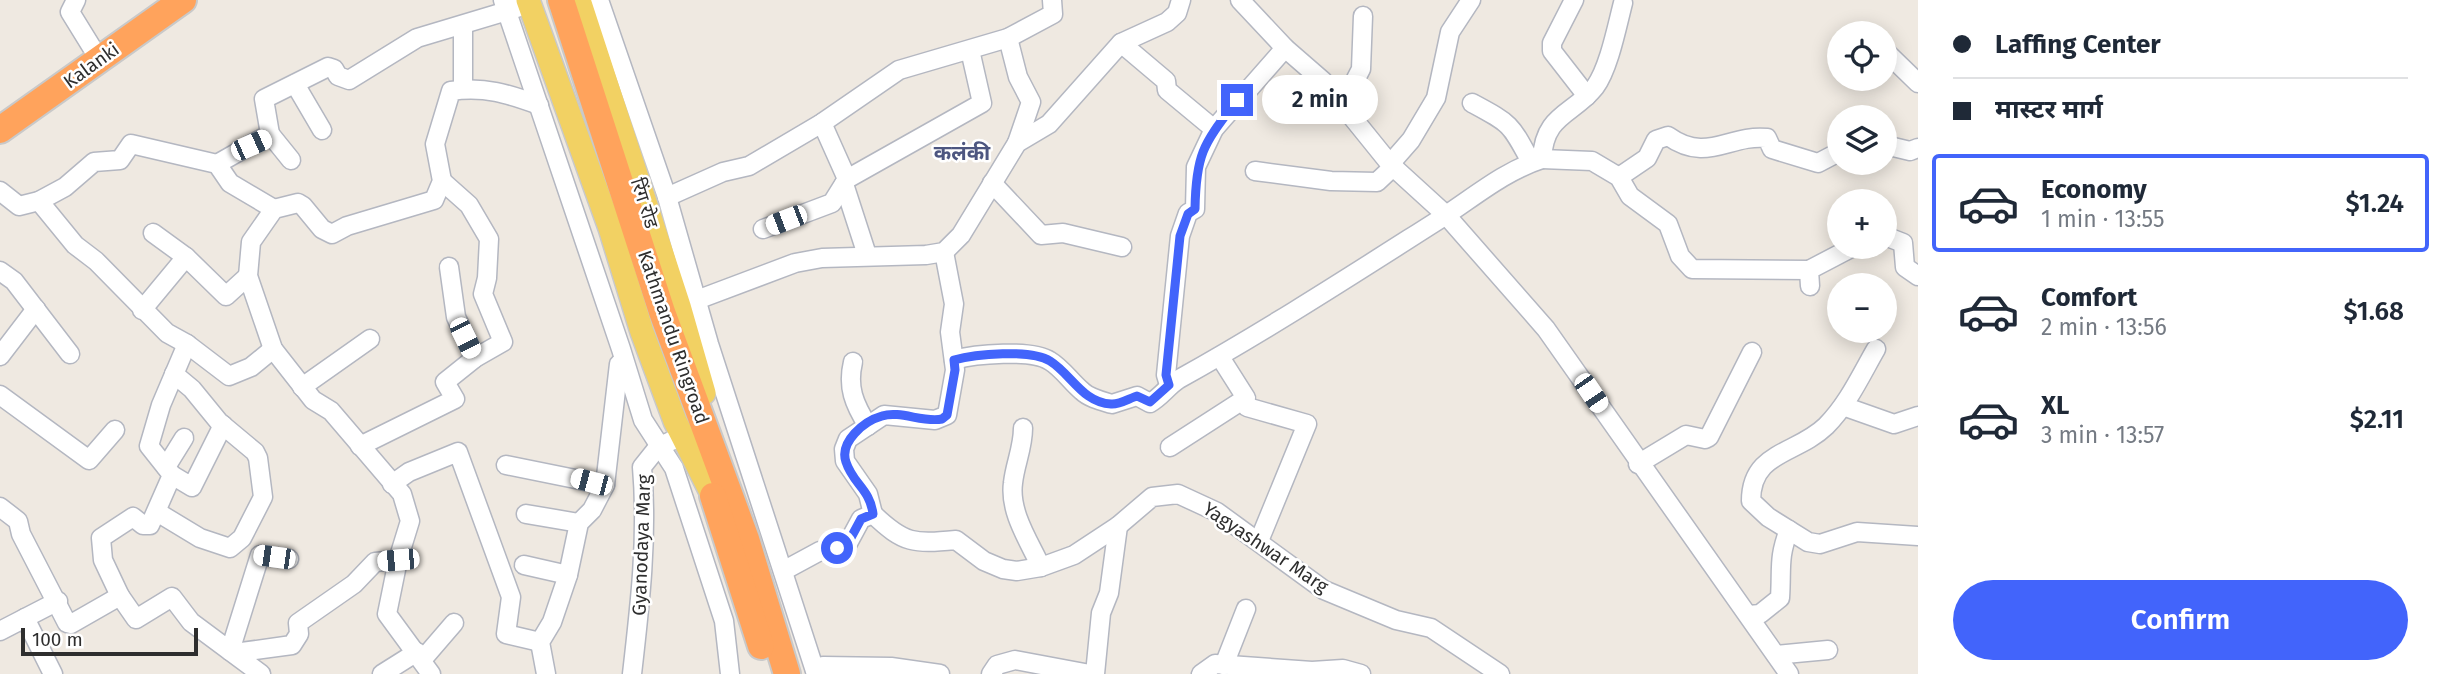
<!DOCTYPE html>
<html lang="en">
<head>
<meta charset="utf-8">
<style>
  body { margin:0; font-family:"Fira Sans","Noto Sans Devanagari",sans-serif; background:#f6f6f7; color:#1f2937; height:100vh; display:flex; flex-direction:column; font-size:26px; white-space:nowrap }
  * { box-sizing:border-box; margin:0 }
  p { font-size:23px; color:#747a83 }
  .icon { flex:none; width:38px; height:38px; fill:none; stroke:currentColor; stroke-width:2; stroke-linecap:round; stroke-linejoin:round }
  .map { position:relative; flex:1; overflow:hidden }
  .panel { display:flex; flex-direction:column; background:#fff; width:525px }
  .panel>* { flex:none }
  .top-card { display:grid; align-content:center; height:154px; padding:0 35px; background:#fff }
  .controls { position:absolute; left:1827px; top:21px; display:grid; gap:14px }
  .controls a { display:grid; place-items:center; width:70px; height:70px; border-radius:50%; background:#fff; box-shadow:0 4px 18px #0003; font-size:35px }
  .scale { position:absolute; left:21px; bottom:18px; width:177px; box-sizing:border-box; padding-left:7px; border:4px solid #2e2e2e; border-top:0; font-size:19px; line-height:24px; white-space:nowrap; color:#2e2e2e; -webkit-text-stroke:5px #fff; paint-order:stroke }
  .end { position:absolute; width:32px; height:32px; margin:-16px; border:9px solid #4264fb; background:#fff; box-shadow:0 0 0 4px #fff }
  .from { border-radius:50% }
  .bubble { position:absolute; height:49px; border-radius:24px; background:#fff; box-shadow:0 4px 18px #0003; font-size:23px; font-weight:600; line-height:49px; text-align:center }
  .car { position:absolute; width:21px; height:42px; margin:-21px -10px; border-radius:9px; box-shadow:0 0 5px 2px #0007; background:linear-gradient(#fff 24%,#345 0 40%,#fff 0 76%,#345 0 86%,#fff 0) }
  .top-card b { display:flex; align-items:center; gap:24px; height:66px; font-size:26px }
  .top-card b+b { border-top:2px solid #e0e1e3 }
  .top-card i { width:18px; height:18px; background:#1f2937 }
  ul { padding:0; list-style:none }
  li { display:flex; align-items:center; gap:21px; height:98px; margin:0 14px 10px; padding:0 21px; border:4px solid transparent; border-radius:7px }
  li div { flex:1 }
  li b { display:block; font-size:26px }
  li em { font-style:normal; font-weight:600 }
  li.active { border-color:#4264fb }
  li>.icon { width:63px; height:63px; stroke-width:1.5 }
  .action { display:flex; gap:14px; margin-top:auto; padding:14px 35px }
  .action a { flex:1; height:80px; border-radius:42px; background:#4264fb; color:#fff; font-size:28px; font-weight:600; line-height:80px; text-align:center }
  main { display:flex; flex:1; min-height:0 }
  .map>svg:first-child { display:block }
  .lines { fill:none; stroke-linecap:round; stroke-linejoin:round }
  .minor-casing { stroke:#b4b7c1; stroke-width:21 }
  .major-casing { stroke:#c9c9c9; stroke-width:26 }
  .highway-casing { stroke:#c9c9c9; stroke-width:30 }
  .minor { stroke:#fff; stroke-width:18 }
  .major { stroke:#f2d163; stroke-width:23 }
  .highway { stroke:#ffa35c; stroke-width:26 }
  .route { stroke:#4264fb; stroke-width:9 }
  .labels { text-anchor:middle; stroke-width:5; stroke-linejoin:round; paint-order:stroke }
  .street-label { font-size:19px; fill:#2e2e2e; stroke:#fff }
  .neighbourhood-label { font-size:21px; font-weight:bold; fill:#4d5680; stroke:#fff }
</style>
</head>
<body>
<main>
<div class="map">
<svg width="1918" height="674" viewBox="0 0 1918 674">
  <rect width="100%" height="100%" fill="#efe9e1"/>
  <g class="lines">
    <defs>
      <g id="minor">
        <polyline points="76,0 70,12 99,59"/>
        <polyline points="503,0 621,349 643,420 674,468 724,621 730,674"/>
        <polyline points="599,0 667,197 709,344 816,674"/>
        <polyline points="1240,0 1285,48 1323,81 1390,164 1446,215 1546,329 1789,674"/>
        <polyline points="1574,0 1552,43 1552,51 1587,96"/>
        <polyline points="463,26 463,89"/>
        <polyline points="1008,38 1018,77 1031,102 1017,143"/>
        <polyline points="1121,43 1166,81 1167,90 1214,129"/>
        <polyline points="1885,51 1918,83"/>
        <polyline points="295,84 322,130"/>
        <path d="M1472 103C1511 124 1510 123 1531 162"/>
        <polyline points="1343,104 1361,69 1363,16"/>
        <polyline points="822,123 847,179"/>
        <polyline points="270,134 291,160"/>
        <polyline points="1885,145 1910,151 1918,148"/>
        <polyline points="1542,159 1592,161 1619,177 1630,196 1668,224 1680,256 1692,269 1809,270"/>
        <polyline points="217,164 270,134 264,99 328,67 334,69 338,76 349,80 417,38 517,8"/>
        <polyline points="1390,164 1411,140 1436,98 1450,32 1471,0"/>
        <polyline points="1255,171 1331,181 1377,182 1394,166"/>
        <path d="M1619 177 1647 158 1656 140 1668 136C1707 164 1729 134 1767 138L1772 149 1818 163 1839 152"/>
        <polyline points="992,183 1041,235 1063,233 1122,247"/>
        <polyline points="844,184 867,255"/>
        <polyline points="0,191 19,206 39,201 65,187 94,162 120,160 131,144 217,164 230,183 274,209"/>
        <polyline points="667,197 723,172 749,166 822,123 899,70 1008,38 1053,14 1052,0"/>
        <polyline points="39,201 75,245 96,261 167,333 187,344 229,376 251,367 273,349"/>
        <polyline points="763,229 832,203 847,179 982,103 970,50"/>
        <polyline points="153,233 186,257"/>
        <polyline points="1885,236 1903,243 1905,267 1918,276"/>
        <polyline points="449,267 456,317 475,358"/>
        <polyline points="0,271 14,281 70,354"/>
        <polyline points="1810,286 1809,270 1853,247"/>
        <polyline points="686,304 795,263 822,258 926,255 944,252 961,235 1017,143 1049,124 1121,43 1167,22 1177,13 1181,0"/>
        <polyline points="142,310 186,257 226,296 248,276"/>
        <path d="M1876 349C1861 375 1848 404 1826 426 1796 455 1751 451 1751 501L1768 517 1808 542 1820 544 1857 532 1918 536"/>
        <polyline points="0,356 36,309"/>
        <path d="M954 360C975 354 1032 349 1050 361 1062 368 1071 382 1082 391 1089 398 1102 401 1112 404L1137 396 1150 403C1161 397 1168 386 1179 379 1267 330 1352 275 1437 221 1472 199 1502 172 1542 159 1544 114 1573 115 1595 87 1609 68 1617 26 1623 3"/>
        <path d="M853 362C847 387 854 404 868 426"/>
        <polyline points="1169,385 1166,375 1180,236 1188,213 1195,209 1196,167 1214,129 1285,48"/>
        <polyline points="302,387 370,339"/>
        <polyline points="0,395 89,460 115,430"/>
        <polyline points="1244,402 1247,407 1307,424 1259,541"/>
        <polyline points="1843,406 1894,424 1918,416"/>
        <path d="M1023 428C1023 448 1015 464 1013 483 1009 512 1029 541 1041 567"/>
        <polyline points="360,446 455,399 445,382 475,358 503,342 483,294 487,278 489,239 469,205 442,181"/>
        <polyline points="1170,447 1246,398 1220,357"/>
        <polyline points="1638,464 1686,435 1705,439 1709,437 1752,352"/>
        <polyline points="506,465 605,485"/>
        <polyline points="166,467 184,438"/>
        <polyline points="172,475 192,487 223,425"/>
        <polyline points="392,484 409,472 458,452 511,597 506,634 540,642"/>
        <polyline points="0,507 18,521 21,534 67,623 71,624 120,596 136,619 172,597 191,622 230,651 260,555 289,559"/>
        <polyline points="157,512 200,538 230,548 242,538 263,497 258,458 255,452 219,422 192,389 174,374"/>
        <polyline points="526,514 579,523"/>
        <path d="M873 514C904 544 914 544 956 540L984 561 1003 569 1017 571 1041 567 1074 555 1118 526 1152 497 1178 494 1217 512 1324 590 1396 620 1431 628 1500 674"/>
        <polyline points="873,514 868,494 845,461 844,449 848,439 884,415 935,420 947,415 955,370 950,332 954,304 944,252"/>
        <polyline points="524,565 568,575"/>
        <polyline points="783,571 820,551 847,545 861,519 873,514"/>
        <polyline points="120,596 103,560 101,538 133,517 143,525 150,525 172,475 149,446 161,405 187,344"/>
        <path d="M1749 615 1760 614 1780 598C1782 568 1778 558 1789 530"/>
        <polyline points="25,618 53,674"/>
        <polyline points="0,631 58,601"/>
        <polyline points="230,651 261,674"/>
        <polyline points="234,653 292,645 299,634 298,623 354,584 375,562 398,560"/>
        <polyline points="1776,655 1828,650"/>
        <polyline points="423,659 454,623"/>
        <polyline points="1224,665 1246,609"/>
        <polyline points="815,670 823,666 891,667 940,674"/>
        <polyline points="382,674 417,652"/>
        <path d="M431 674 387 614 398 560 410 521 402 494 331 411 313 400 273 349 248 276 251 242 274 209 298 203 303 206 322 229 332 234 347 226 434 200 442 181 435 144 451 91C485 86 508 94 539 105"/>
        <polyline points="546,674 540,642 552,622 568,575 579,523 592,510 605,485 619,364"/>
        <path d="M632 674C640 605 648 536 642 467L658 447 682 436"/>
        <polyline points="991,674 997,665 1015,660 1090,674"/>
        <polyline points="1095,674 1101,613 1109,593 1118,526"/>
        <polyline points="1201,674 1215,664 1312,671 1343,669 1361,674"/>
      </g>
      <g id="major">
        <polyline points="528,0 610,228 642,332 675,421 712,494 728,487"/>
        <polyline points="579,0 679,306 704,393"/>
      </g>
      <g id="highway">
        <polyline points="561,0 662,312 746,539 787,674"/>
        <polyline points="0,130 183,0"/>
        <polyline points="713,496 761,646"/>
      </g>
    </defs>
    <use href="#minor" class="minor-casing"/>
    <use href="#major" class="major-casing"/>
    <use href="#highway" class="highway-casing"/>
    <use href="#minor" class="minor"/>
    <use href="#major" class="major"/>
    <use href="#highway" class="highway"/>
  </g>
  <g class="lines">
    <path class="route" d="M837 548 847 545 861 519 873 514C870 489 853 484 846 462 839 442 864 421 882 416 900 410 923 423 942 419L947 415 955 370 954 360C975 354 1031 349 1050 361 1071 374 1083 403 1111 404 1119 405 1130 398 1137 396L1150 402 1169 385 1166 375 1180 236 1188 214 1195 209C1196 152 1204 144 1237 100"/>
  </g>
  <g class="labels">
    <g class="street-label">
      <text transform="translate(91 65) rotate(-36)" y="7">Kalanki</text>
      <text transform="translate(645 203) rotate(72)" y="7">रिंग रोड</text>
      <text transform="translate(674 337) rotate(71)" y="7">Kathmandu Ringroad</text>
      <text transform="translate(641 545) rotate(-88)" y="7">Gyanodaya Marg</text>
      <text transform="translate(1266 547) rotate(34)" y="7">Yagyashwar Marg</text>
    </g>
    <g class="neighbourhood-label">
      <text x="962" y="160">कलंकी</text>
    </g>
  </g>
</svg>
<div class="controls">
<a><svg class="icon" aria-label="locate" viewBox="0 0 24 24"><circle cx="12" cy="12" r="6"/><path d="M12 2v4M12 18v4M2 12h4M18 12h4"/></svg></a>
<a><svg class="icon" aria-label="layers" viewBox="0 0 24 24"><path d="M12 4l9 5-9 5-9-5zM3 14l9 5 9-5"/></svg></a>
<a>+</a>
<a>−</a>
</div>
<div class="scale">100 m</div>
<i class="end from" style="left:837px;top:548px"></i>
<i class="end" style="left:1237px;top:100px"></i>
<div class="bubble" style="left:1262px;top:75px;width:116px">2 min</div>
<i class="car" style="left:251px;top:145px;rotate:66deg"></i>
<i class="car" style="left:786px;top:220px;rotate:249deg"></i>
<i class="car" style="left:465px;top:338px;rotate:154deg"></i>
<i class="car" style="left:1591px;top:393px;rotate:146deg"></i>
<i class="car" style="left:591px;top:482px;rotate:285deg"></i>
<i class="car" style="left:274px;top:557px;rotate:278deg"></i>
<i class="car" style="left:398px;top:560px;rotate:265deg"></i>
</div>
<section class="panel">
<div class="top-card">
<b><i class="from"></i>Laffing Center</b>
<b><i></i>मास्टर मार्ग</b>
</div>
<ul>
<li class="active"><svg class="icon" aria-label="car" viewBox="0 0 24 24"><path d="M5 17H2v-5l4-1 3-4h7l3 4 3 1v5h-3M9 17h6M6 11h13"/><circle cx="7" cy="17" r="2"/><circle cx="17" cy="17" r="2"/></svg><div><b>Economy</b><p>1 min · 13:55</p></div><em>$1.24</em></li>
<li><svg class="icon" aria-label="car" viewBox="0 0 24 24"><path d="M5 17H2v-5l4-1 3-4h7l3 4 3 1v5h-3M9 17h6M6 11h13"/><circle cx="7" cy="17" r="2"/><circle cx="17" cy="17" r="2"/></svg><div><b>Comfort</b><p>2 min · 13:56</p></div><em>$1.68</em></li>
<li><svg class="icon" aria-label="car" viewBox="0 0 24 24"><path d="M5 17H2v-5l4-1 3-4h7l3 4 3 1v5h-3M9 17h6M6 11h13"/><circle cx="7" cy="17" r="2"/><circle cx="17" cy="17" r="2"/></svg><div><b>XL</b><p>3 min · 13:57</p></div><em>$2.11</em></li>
</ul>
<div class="action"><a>Confirm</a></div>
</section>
</main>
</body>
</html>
